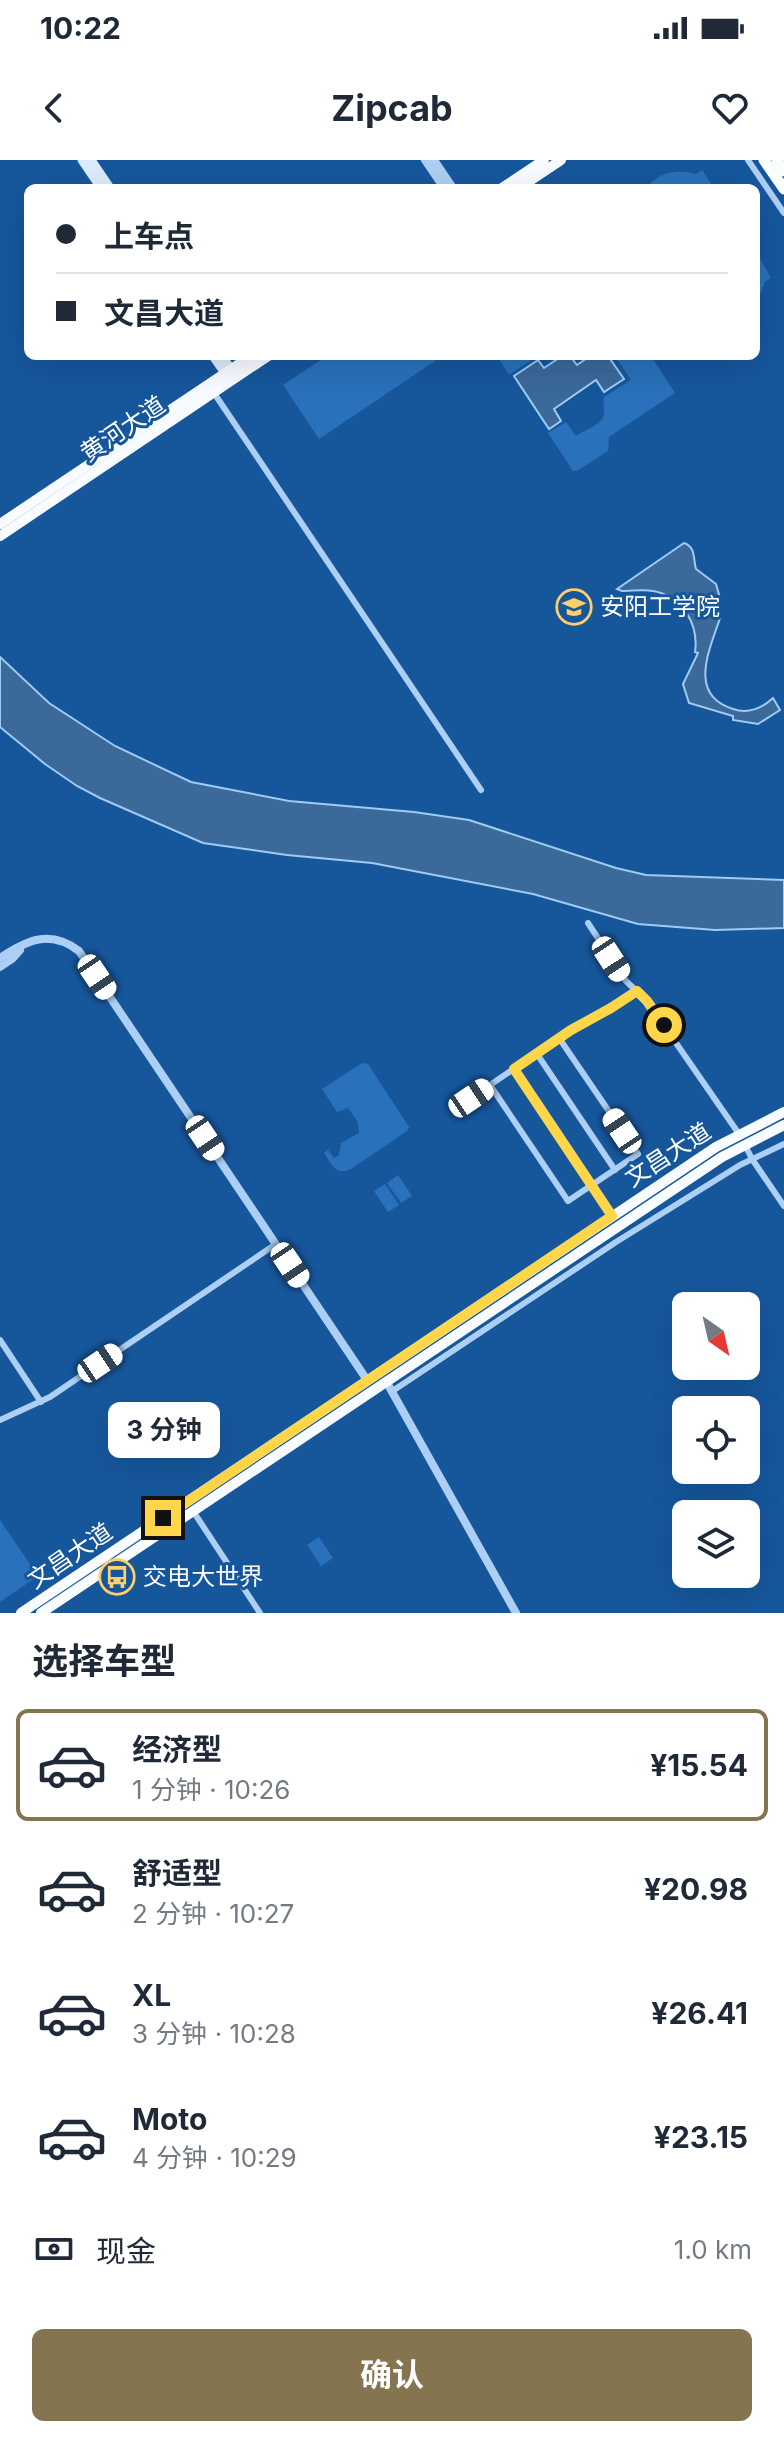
<!DOCTYPE html>
<html lang="zh">
<head>
<meta charset="utf-8">
<style>
  body { margin:0; font-family:Inter,"Noto Sans SC",sans-serif; background:#f6f6f7; color:#1f2937; height:100vh; display:flex; flex-direction:column; font-size:30px; white-space:nowrap }
  * { box-sizing:border-box; margin:0 }
  p { font-size:26px; color:#747a83 }
  .icon { flex:none; width:44px; height:44px; fill:none; stroke:currentColor; stroke-width:2; stroke-linecap:round; stroke-linejoin:round }
  .map { position:relative; height:1453px; overflow:hidden }
  .sheet { display:flex; flex-direction:column; background:#fff; flex:1 }
  .sheet>* { flex:none }
  .banner { position:absolute; left:24px; top:24px; width:736px; height:176px; border-radius:12px; box-shadow:0 8px 32px #0002; display:grid; align-content:center; height:176px; padding:0 32px; background:#fff }
  .needle { width:52px; rotate:146deg }
  .buttons { position:absolute; left:672px; top:1132px; display:grid; gap:16px }
  .buttons a { display:grid; place-items:center; width:88px; height:88px; border-radius:12px; background:#fff; box-shadow:0 8px 32px #0002; font-size:40px }
  .end { position:absolute; width:36px; height:36px; margin:-18px; border:10px solid #ffd54a; background:#111; box-shadow:0 0 0 4px #111 }
  .from { border-radius:50% }
  .bubble { position:absolute; height:56px; border-radius:12px; background:#fff; box-shadow:0 8px 32px #0002; font-size:26px; font-weight:700; line-height:56px; text-align:center }
  .car { position:absolute; width:24px; height:48px; margin:-24px -12px; border-radius:10px; box-shadow:0 0 6px 2px #0007; background:linear-gradient(#fff 24%,#345 0 40%,#fff 0 76%,#345 0 86%,#fff 0) }
  .banner b { display:flex; align-items:center; gap:28px; height:76px; font-size:30px }
  .banner b+b { border-top:2px solid #e0e1e3 }
  .banner i { width:20px; height:20px; background:#1f2937 }
  ul { padding:0; list-style:none }
  li { display:flex; align-items:center; gap:24px; height:112px; margin:0 16px 12px; padding:0 16px; border:4px solid transparent; border-radius:12px }
  li div { flex:1 }
  li b { display:block; font-size:30px }
  li em { font-style:normal; font-weight:700 }
  li.active { border-color:#847450 }
  li>.icon { width:72px; height:72px; stroke-width:1.5 }
  h2 { padding:0 32px; font-size:36px; line-height:96px }
  .pay { display:flex; align-items:center; gap:20px; height:88px; padding:0 32px; font-size:30px }
  .pay p { margin-inline-start:auto }
  .primary-button { display:flex; gap:16px; margin-top:auto; padding:16px 32px }
  .primary-button a { flex:1; height:92px; border-radius:12px; background:#847450; color:#fff; font-size:32px; font-weight:700; line-height:92px; text-align:center }
  .status { display:flex; justify-content:space-between; align-items:center; height:56px; padding:0 40px; background:#fff; direction:ltr }
  .status svg { height:22px; fill:currentColor }
  header { display:flex; justify-content:space-between; align-items:center; height:104px; padding:0 32px; background:#fff; font-size:36px; font-weight:700 }
  .map>svg:first-child { display:block }
  .green { fill:#2971ba }
  .water { fill:#3a699a; stroke:#9fcbf5; stroke-width:2 }
  .lines { fill:none; stroke-linecap:round; stroke-linejoin:round }
  .minor { stroke:#adcff3; stroke-width:6 }
  .tertiary { stroke:#adcff3; stroke-width:8 }
  .secondary { stroke:#dcebfc; stroke-width:9 }
  .primary { stroke:#f8fbff; stroke-width:10 }
  .trunk { stroke:#fcfdff; stroke-width:11 }
  .route { stroke:#ffd54a; stroke-width:10 }
  .labels { text-anchor:middle; stroke-width:6; stroke-linejoin:round; paint-order:stroke }
  .street-label { font-size:24px; fill:#fff; stroke:#16579c }
  .poi-label { font-size:24px; fill:#fff; stroke:#16579c; text-anchor:start }
</style>
</head>
<body>
<div class="status"><b>10:22</b><svg viewBox="0 0 49 12"><path d="M0 12V9h3v3zM5 12V6h3v6zM10 12V3h3v9zM15 12V0h3v12zM26 1h20v11H26zM47 4h2v5h-2z"/></svg></div>
<header><svg class="icon" aria-label="back" viewBox="0 0 24 24"><path d="M15 5l-7 7 7 7"/></svg>Zipcab<svg class="icon" aria-label="heart" viewBox="0 0 24 24"><path d="M12 20l-8-8c-3-5 5-10 8-4 3-6 11-1 8 4z"/></svg></header>
<div class="map">
<svg width="784" height="1453" viewBox="0 0 784 1453">
  <rect width="100%" height="100%" fill="#16579c"/>
  <g class="green">
    <path d="M702 10 714 28H646C660 12 676 9 696 14Z"/>
    <polygon points="756,92 771,118 765,122 756,144"/>
    <polygon points="327,196 436,196 438,199 319,279 283,225"/>
    <polygon points="497,196 537,196 509,215"/>
    <path d="M615 196H651L675 233 609 277 608 291 577 311H573L548 273 566 262 576 276C583 271 600 265 603 257 606 251 602 244 604 237L631 220Z"/>
    <path d="M362 903 368 904 409 967 407 971 351 1009C336 1016 332 1005 324 993L328 990 334 998 339 995 341 983 359 973 358 962 348 948 337 952 322 929Z"/>
    <polygon points="398,1015 412,1036 401,1043 387,1023"/>
    <polygon points="385,1024 399,1045 388,1052 374,1031"/>
    <polygon points="0,1360 38,1416 0,1442"/>
    <polygon points="319,1377 333,1398 321,1406 307,1385"/>
  </g>
  <g class="water">
    <polygon points="562,196 570,196 577,205 590,196 608,196 624,219 604,232 596,220 554,249 561,261 549,269 514,216 538,200 544,208"/>
    <path d="M684 383C696 387 693 399 696 409L716 424 720 438 718 457 720 458C710 489 687 535 733 549 748 554 761 549 773 538L780 550 758 564 733 560V556L689 543 683 524 698 493 695 492C699 464 682 436 653 431 643 429 632 431 622 431L617 429Z"/>
    <polygon points="0,497 49,543 115,586 191,622 289,641 414,652 469,660 616,708 646,715 784,720 784,768 715,770 638,764 533,734 372,703 287,695 203,683 100,638 77,626 45,604 0,567"/>
  </g>
  <g class="lines">
    <g class="minor">
      <polyline points="748,0 784,53"/>
      <polyline points="214,233 481,630"/>
      <polyline points="588,763 626,821 647,841 739,974"/>
      <polyline points="537,894 615,1010"/>
      <polyline points="514,909 612,1056"/>
      <polyline points="490,925 568,1041 638,994 559,878"/>
      <polyline points="471,938 571,870 637,831"/>
      <polyline points="745,985 752,999 784,1046"/>
      <polyline points="0,1180 41,1242"/>
      <polyline points="391,1232 616,1082 740,1005 784,984"/>
      <polyline points="0,1260 50,1237 276,1084"/>
      <polyline points="193,1351 260,1453"/>
    </g>
    <g class="tertiary">
      <polyline points="425,0 444,28"/>
      <polyline points="434,0 453,28"/>
      <path d="M0 798C27 780 50 769 79 791L367 1220"/>
      <polyline points="0,807 12,799 20,790"/>
      <polyline points="386,1221 516,1453"/>
    </g>
    <g class="secondary">
      <polyline points="82,0 101,28"/>
      <polyline points="91,0 110,28"/>
      <polyline points="213,196 227,216"/>
      <polyline points="222,196 235,215"/>
    </g>
    <g class="primary">
      <polyline points="502,28 544,0"/>
      <polyline points="519,28 561,0"/>
      <polyline points="0,364 251,196"/>
      <polyline points="0,376 268,196"/>
      <polyline points="21,1453 716,987 784,952"/>
      <polyline points="41,1453 722,997 784,965"/>
    </g>
    <g class="trunk">
      <polyline points="764,0 784,29"/>
      <polyline points="777,0 784,11"/>
    </g>
  </g>
  <g class="lines">
    <polyline class="route" points="163,1358 612,1056 514,909 571,870 611,848 637,831 647,841 664,865"/>
  </g>
  <defs>
    <symbol id="university-ring" viewBox="-11 -11 22 22"><circle r="9.5" fill="#16579c" stroke="#ffcf6e" stroke-width="1.5"/><path d="M0-5L7-2L0 1L-7-2ZM-4 1L0 2.5L4 1V4Q0 6-4 4Z" fill="#ffcf6e"/></symbol>
    <symbol id="bus-ring" viewBox="-11 -11 22 22"><circle r="9.5" fill="#16579c" stroke="#ffcf6e" stroke-width="1.5"/><path d="M-5-6H5V4H4V6H2V4H-2V6H-4V4H-5ZM-3.5-4V0h7V-4ZM-3.5 1.2v1.5H-2V1.2ZM2 1.2v1.5H3.5V1.2Z" fill="#ffcf6e"/></symbol>
  </defs>
  <g fill-rule="evenodd">
    <use href="#university-ring" x="554" y="427" width="40" height="40"/>
    <use href="#bus-ring" x="97" y="1397" width="40" height="40"/>
  </g>
  <g class="labels">
    <g class="street-label">
      <text transform="translate(123 269) rotate(-34)" y="8">黄河大道</text>
      <text transform="translate(668 995) rotate(-33)" y="8">文昌大道</text>
      <text transform="translate(70 1396) rotate(-34)" y="8">文昌大道</text>
    </g>
    <g class="poi-label">
      <text x="600" y="455">安阳工学院</text>
      <text x="143" y="1425">交电大世界</text>
    </g>
  </g>
</svg>
<div class="buttons">
<a><svg class="needle" viewBox="-14 -14 28 28"><path d="M0-13l5 13h-10z" fill="#e53935"/><path d="M0 13l5-13h-10z" fill="#747a83"/></svg></a>
<a><svg class="icon" aria-label="locate" viewBox="0 0 24 24"><circle cx="12" cy="12" r="6"/><path d="M12 2v4M12 18v4M2 12h4M18 12h4"/></svg></a>
<a><svg class="icon" aria-label="layers" viewBox="0 0 24 24"><path d="M12 4l9 5-9 5-9-5zM3 14l9 5 9-5"/></svg></a>
</div>
<i class="end from" style="left:664px;top:865px"></i>
<i class="end" style="left:163px;top:1358px"></i>
<div class="bubble" style="left:108px;top:1242px;width:112px">3 分钟</div>
<i class="car" style="left:611px;top:799px;rotate:147deg"></i>
<i class="car" style="left:97px;top:817px;rotate:146deg"></i>
<i class="car" style="left:471px;top:938px;rotate:56deg"></i>
<i class="car" style="left:622px;top:971px;rotate:326deg"></i>
<i class="car" style="left:205px;top:978px;rotate:146deg"></i>
<i class="car" style="left:290px;top:1105px;rotate:146deg"></i>
<i class="car" style="left:100px;top:1203px;rotate:56deg"></i>
<div class="banner">
<b><i class="from"></i>上车点</b>
<b><i></i>文昌大道</b>
</div>
</div>
<section class="sheet">
<h2>选择车型</h2>
<ul>
<li class="active"><svg class="icon" aria-label="car" viewBox="0 0 24 24"><path d="M5 17H2v-5l4-1 3-4h7l3 4 3 1v5h-3M9 17h6M6 11h13"/><circle cx="7" cy="17" r="2"/><circle cx="17" cy="17" r="2"/></svg><div><b>经济型</b><p>1 分钟 · 10:26</p></div><em>¥15.54</em></li>
<li><svg class="icon" aria-label="car" viewBox="0 0 24 24"><path d="M5 17H2v-5l4-1 3-4h7l3 4 3 1v5h-3M9 17h6M6 11h13"/><circle cx="7" cy="17" r="2"/><circle cx="17" cy="17" r="2"/></svg><div><b>舒适型</b><p>2 分钟 · 10:27</p></div><em>¥20.98</em></li>
<li><svg class="icon" aria-label="car" viewBox="0 0 24 24"><path d="M5 17H2v-5l4-1 3-4h7l3 4 3 1v5h-3M9 17h6M6 11h13"/><circle cx="7" cy="17" r="2"/><circle cx="17" cy="17" r="2"/></svg><div><b>XL</b><p>3 分钟 · 10:28</p></div><em>¥26.41</em></li>
<li><svg class="icon" aria-label="car" viewBox="0 0 24 24"><path d="M5 17H2v-5l4-1 3-4h7l3 4 3 1v5h-3M9 17h6M6 11h13"/><circle cx="7" cy="17" r="2"/><circle cx="17" cy="17" r="2"/></svg><div><b>Moto</b><p>4 分钟 · 10:29</p></div><em>¥23.15</em></li>
</ul>
<div class="pay"><svg class="icon" aria-label="cash" viewBox="0 0 24 24"><path d="M3 7h18v10H3z"/><circle cx="12" cy="12" r="2"/></svg>现金<p>1.0 km</p></div>
<div class="primary-button"><a>确认</a></div>
</section>
</body>
</html>
